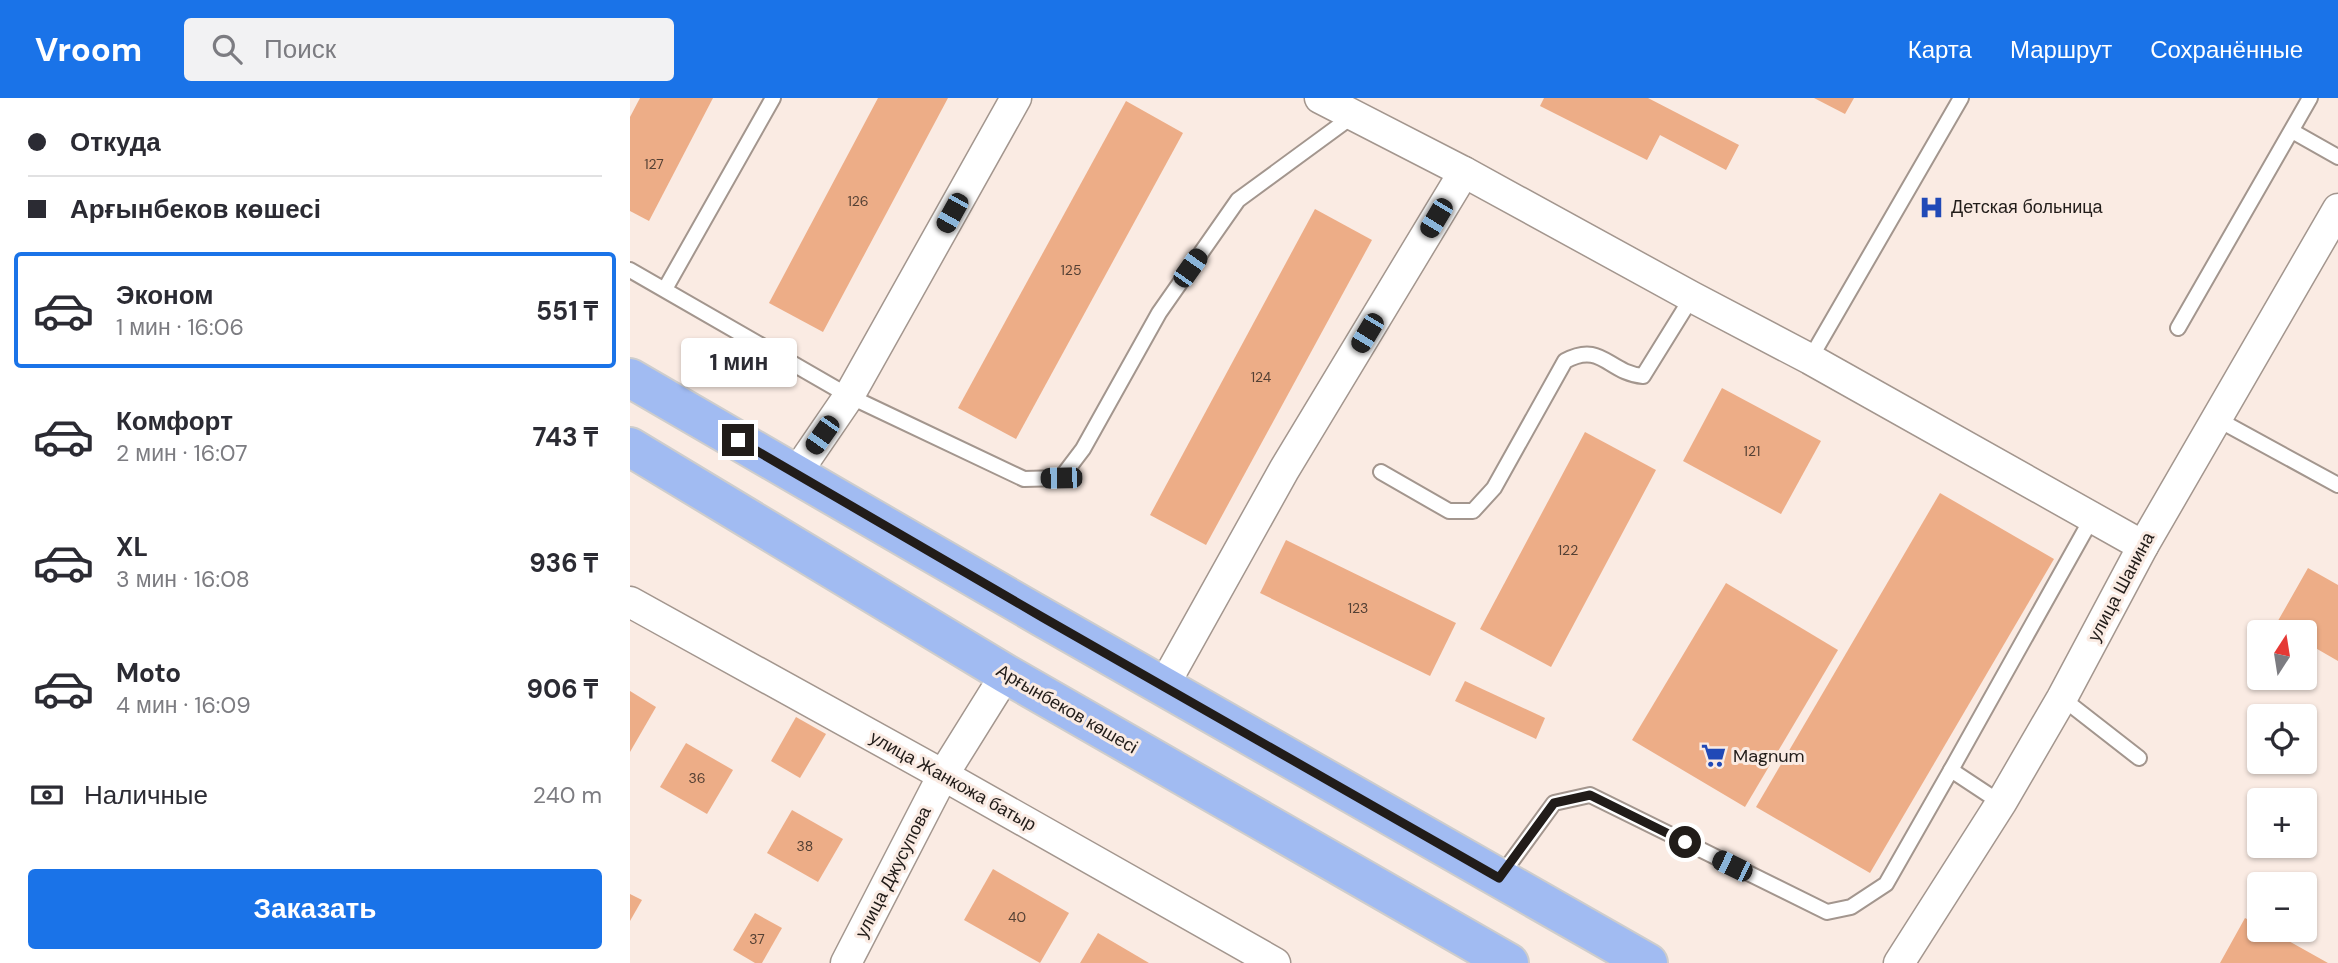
<!DOCTYPE html>
<html lang="ru">
<head>
<meta charset="utf-8">
<style>
  body { margin:0; font-family:"DM Sans",sans-serif; background:#f2f2f3; color:#2b2b33; height:100vh; display:flex; flex-direction:column; font-size:26px; white-space:nowrap }
  * { box-sizing:border-box; margin:0 }
  p { font-size:23px; color:#7c7c81 }
  .icon { flex:none; width:38px; height:38px; fill:none; stroke:currentColor; stroke-width:2; stroke-linecap:round; stroke-linejoin:round }
  .map { position:relative; flex:1; overflow:hidden }
  .drawer { display:flex; flex-direction:column; background:#fff; width:630px }
  .drawer>* { flex:none }
  .hud { display:grid; align-content:center; height:154px; padding:0 28px; background:#fff }
  .needle { width:46px; rotate:12deg }
  .tools { position:absolute; left:1617px; top:522px; display:grid; gap:14px }
  .tools a { display:grid; place-items:center; width:70px; height:70px; border-radius:7px; background:#fff; box-shadow:0 2px 5px #0004; font-size:35px }
  .end { position:absolute; width:32px; height:32px; margin:-16px; border:9px solid #211c19; background:#fff; box-shadow:0 0 0 4px #fff }
  .from { border-radius:50% }
  .bubble { position:absolute; height:49px; border-radius:7px; background:#fff; box-shadow:0 2px 5px #0004; font-size:23px; font-weight:700; line-height:49px; text-align:center }
  .car { position:absolute; width:21px; height:42px; margin:-21px -10px; border-radius:9px; box-shadow:0 0 5px 2px #0007; background:linear-gradient(#222 24%,#8ab4d8 0 40%,#222 0 76%,#8ab4d8 0 86%,#222 0) }
  .hud b { display:flex; align-items:center; gap:24px; height:66px; font-size:26px }
  .hud b+b { border-top:2px solid #e1e1e2 }
  .hud i { width:18px; height:18px; background:#2b2b33 }
  ul { padding:0; list-style:none }
  li { display:flex; align-items:center; gap:21px; height:116px; margin:0 14px 10px; padding:0 14px; border:4px solid transparent; border-radius:7px }
  li div { flex:1 }
  li b { display:block; font-size:26px }
  li em { font-style:normal; font-weight:700 }
  li.active { border-color:#1a73e8 }
  li>.icon { width:63px; height:63px; stroke-width:1.5 }
  .pay { display:flex; align-items:center; gap:18px; height:77px; padding:0 28px; font-size:26px }
  .pay p { margin-inline-start:auto }
  .button { display:flex; gap:14px; margin-top:auto; padding:14px 28px }
  .button a { flex:1; height:80px; border-radius:7px; background:#1a73e8; color:#fff; font-size:28px; font-weight:700; line-height:80px; text-align:center }
  header { display:flex; align-items:center; gap:42px; box-sizing:border-box; height:98px; padding:0 35px; background:#1a73e8; color:#fff }
  header strong { font-size:33px }
  nav { display:flex; gap:38px; margin-inline-start:auto; font-size:24px }
  .search { width:490px; height:63px; background:#f2f2f3; display:flex; align-items:center; gap:18px; box-sizing:border-box; padding:0 24px; border-radius:7px; color:#7c7c81; font-size:26px }
  main { display:flex; flex:1; min-height:0 }
  .map>svg:first-child { display:block }
  .building { fill:#edad87 }
  .lines { fill:none; stroke-linecap:round; stroke-linejoin:round }
  .service-casing { stroke:#a3968e; stroke-width:18 }
  .minor-casing { stroke:#a3968e; stroke-width:33 }
  .primary-casing { stroke:#cecdcc; stroke-width:42 }
  .service { stroke:#fff; stroke-width:14 }
  .minor { stroke:#fff; stroke-width:30 }
  .primary { stroke:#a1bbf2; stroke-width:38 }
  .route { stroke:#211c19; stroke-width:9 }
  .labels { text-anchor:middle; stroke-width:6; stroke-linejoin:round; paint-order:stroke }
  .number-label { font-size:14px; fill:#544034 }
  .poi-label { font-size:18px; fill:#211c19; stroke:#faebe3; text-anchor:start }
  .street-label { font-size:18px; fill:#211c19; stroke:#faebe3 }
</style>
</head>
<body>
<header>
<strong>Vroom</strong>
<div class="search"><svg class="icon" aria-label="search" viewBox="0 0 24 24"><circle cx="10" cy="10" r="6"/><path d="M15 15l6 6"/></svg>Поиск</div>
<nav><a>Карта</a><a>Маршрут</a><a>Сохранённые</a></nav>
</header>
<main>
<section class="drawer">
<div class="hud">
<b><i class="from"></i>Откуда</b>
<b><i></i>Арғынбеков көшесі</b>
</div>
<ul>
<li class="active"><svg class="icon" aria-label="car" viewBox="0 0 24 24"><path d="M5 17H2v-5l4-1 3-4h7l3 4 3 1v5h-3M9 17h6M6 11h13"/><circle cx="7" cy="17" r="2"/><circle cx="17" cy="17" r="2"/></svg><div><b>Эконом</b><p>1 мин · 16:06</p></div><em>551 ₸</em></li>
<li><svg class="icon" aria-label="car" viewBox="0 0 24 24"><path d="M5 17H2v-5l4-1 3-4h7l3 4 3 1v5h-3M9 17h6M6 11h13"/><circle cx="7" cy="17" r="2"/><circle cx="17" cy="17" r="2"/></svg><div><b>Комфорт</b><p>2 мин · 16:07</p></div><em>743 ₸</em></li>
<li><svg class="icon" aria-label="car" viewBox="0 0 24 24"><path d="M5 17H2v-5l4-1 3-4h7l3 4 3 1v5h-3M9 17h6M6 11h13"/><circle cx="7" cy="17" r="2"/><circle cx="17" cy="17" r="2"/></svg><div><b>XL</b><p>3 мин · 16:08</p></div><em>936 ₸</em></li>
<li><svg class="icon" aria-label="car" viewBox="0 0 24 24"><path d="M5 17H2v-5l4-1 3-4h7l3 4 3 1v5h-3M9 17h6M6 11h13"/><circle cx="7" cy="17" r="2"/><circle cx="17" cy="17" r="2"/></svg><div><b>Moto</b><p>4 мин · 16:09</p></div><em>906 ₸</em></li>
</ul>
<div class="pay"><svg class="icon" aria-label="cash" viewBox="0 0 24 24"><path d="M3 7h18v10H3z"/><circle cx="12" cy="12" r="2"/></svg>Наличные<p>240 m</p></div>
<div class="button"><a>Заказать</a></div>
</section>
<div class="map">
<svg width="1708" height="865" viewBox="0 0 1708 865">
  <rect width="100%" height="100%" fill="#faebe3"/>
  <g class="building">
    <polygon points="10,0 83,0 19,123 0,113 0,19"/>
    <polygon points="248,0 318,0 193,234 139,205"/>
    <polygon points="914,0 1018,0 1109,47 1096,72 1030,37 1017,62 910,8"/>
    <polygon points="1184,0 1224,0 1215,16"/>
    <polygon points="496,3 553,35 386,341 328,310"/>
    <polygon points="685,111 742,142 576,447 520,417"/>
    <polygon points="1092,290 1191,343 1151,416 1053,363"/>
    <polygon points="955,334 1026,372 921,569 850,531"/>
    <polygon points="1310,395 1424,461 1240,775 1126,709"/>
    <polygon points="656,442 826,525 800,578 630,495"/>
    <polygon points="1678,470 1708,487 1708,563 1675,544 1675,534 1655,534 1645,528"/>
    <polygon points="1096,485 1208,552 1115,709 1002,642"/>
    <polygon points="835,583 915,620 906,641 825,603"/>
    <polygon points="0,593 26,609 0,654"/>
    <polygon points="166,619 196,636 170,680 141,663"/>
    <polygon points="56,645 103,672 77,716 30,689"/>
    <polygon points="162,712 213,741 188,784 137,755"/>
    <polygon points="363,771 439,815 410,865 334,822"/>
    <polygon points="0,796 12,802 0,823"/>
    <polygon points="125,815 152,830 132,865 125,865 103,852"/>
    <polygon points="1615,820 1629,827 1629,831 1637,831 1698,865 1590,865"/>
    <polygon points="468,835 519,865 450,865"/>
  </g>
  <g class="lines">
    <defs>
      <g id="service">
        <polyline points="1662,33 1708,59"/>
        <polyline points="0,172 219,298 394,381 431,380 453,351 529,215 608,102 724,17"/>
        <polyline points="35,191 143,0"/>
        <polyline points="1548,230 1680,0"/>
        <polyline points="1180,261 1331,0"/>
        <polyline points="1587,321 1708,387"/>
        <path d="M751 374 819 413H843L864 390 935 263C972 243 978 275 1013 278L1062 199"/>
        <polyline points="1432,600 1509,660"/>
        <polyline points="1321,672 1462,420"/>
        <polyline points="870,779 924,705 960,697 1197,814 1221,809 1256,786 1321,672 1371,705"/>
      </g>
      <g id="minor">
        <polyline points="690,0 834,74 1062,199 1180,261 1513,448"/>
        <polyline points="165,377 219,298 386,0"/>
        <polyline points="0,504 313,677 645,865"/>
        <polyline points="534,587 654,372 834,74"/>
        <polyline points="216,865 313,677 376,576"/>
        <polyline points="1269,865 1371,705 1432,600 1513,448 1708,111"/>
      </g>
      <g id="primary">
        <polyline points="0,280 412,519 1018,865"/>
        <polyline points="0,349 376,576 879,865"/>
      </g>
    </defs>
    <use href="#service" class="service-casing"/>
    <use href="#minor" class="minor-casing"/>
    <use href="#primary" class="primary-casing"/>
    <use href="#service" class="service"/>
    <use href="#minor" class="minor"/>
    <use href="#primary" class="primary"/>
  </g>
  <g class="lines">
    <polyline class="route" points="108,342 412,519 869,780 924,705 960,697 1055,744"/>
  </g>
  <defs>
    <symbol id="hospital-bare" viewBox="-9 -9 18 18"><path d="M-5-5h3v3.5h4V-5h3V5h-3V1.5h-4V5h-3Z" fill="#2049b7" stroke="#faebe3" stroke-width="2.5" paint-order="stroke"/></symbol>
    <symbol id="supermarket-bare" viewBox="-9 -9 18 18"><path d="M-6-5.5h2.5l.6 2H6L4.5 2H-2.5L-4.4-4H-6ZM-1.5 3.2a1.3 1.3 0 1 0 .1 0ZM3 3.2a1.3 1.3 0 1 0 .1 0Z" fill="#2049b7" stroke="#faebe3" stroke-width="2.5" paint-order="stroke"/></symbol>
  </defs>
  <g fill-rule="evenodd">
    <use href="#hospital-bare" x="1284" y="92" width="35" height="35"/>
    <use href="#supermarket-bare" x="1066" y="640" width="35" height="35"/>
  </g>
  <g class="labels">
    <g class="number-label">
      <text x="24" y="71">127</text>
      <text x="228" y="108">126</text>
      <text x="441" y="177">125</text>
      <text x="631" y="284">124</text>
      <text x="1122" y="358">121</text>
      <text x="938" y="457">122</text>
      <text x="728" y="515">123</text>
      <text x="67" y="685">36</text>
      <text x="175" y="753">38</text>
      <text x="387" y="824">40</text>
      <text x="127" y="846">37</text>
    </g>
    <g class="poi-label">
      <text x="1321" y="115">Детская больница</text>
      <text x="1103" y="664">Magnum</text>
    </g>
    <g class="street-label">
      <text transform="translate(1491 489) rotate(-62)" y="6">улица Шанина</text>
      <text transform="translate(437 611) rotate(30)" y="6">Арғынбеков көшесі</text>
      <text transform="translate(323 683) rotate(29)" y="6">улица Жанкожа батыр</text>
      <text transform="translate(263 774) rotate(-63)" y="6">улица Джусупова</text>
    </g>
  </g>
</svg>
<div class="tools">
<a><svg class="needle" viewBox="-14 -14 28 28"><path d="M0-13l5 13h-10z" fill="#e53935"/><path d="M0 13l5-13h-10z" fill="#7c7c81"/></svg></a>
<a><svg class="icon" aria-label="locate" viewBox="0 0 24 24"><circle cx="12" cy="12" r="6"/><path d="M12 2v4M12 18v4M2 12h4M18 12h4"/></svg></a>
<a>+</a>
<a>−</a>
</div>
<i class="end from" style="left:1055px;top:744px"></i>
<i class="end" style="left:108px;top:342px"></i>
<div class="bubble" style="left:51px;top:240px;width:116px">1 мин</div>
<i class="car" style="left:322px;top:115px;rotate:209deg"></i>
<i class="car" style="left:806px;top:120px;rotate:211deg"></i>
<i class="car" style="left:560px;top:170px;rotate:35deg"></i>
<i class="car" style="left:737px;top:235px;rotate:211deg"></i>
<i class="car" style="left:192px;top:337px;rotate:215deg"></i>
<i class="car" style="left:431px;top:380px;rotate:269deg"></i>
<i class="car" style="left:1102px;top:768px;rotate:296deg"></i>
</div>
</main>
</body>
</html>
